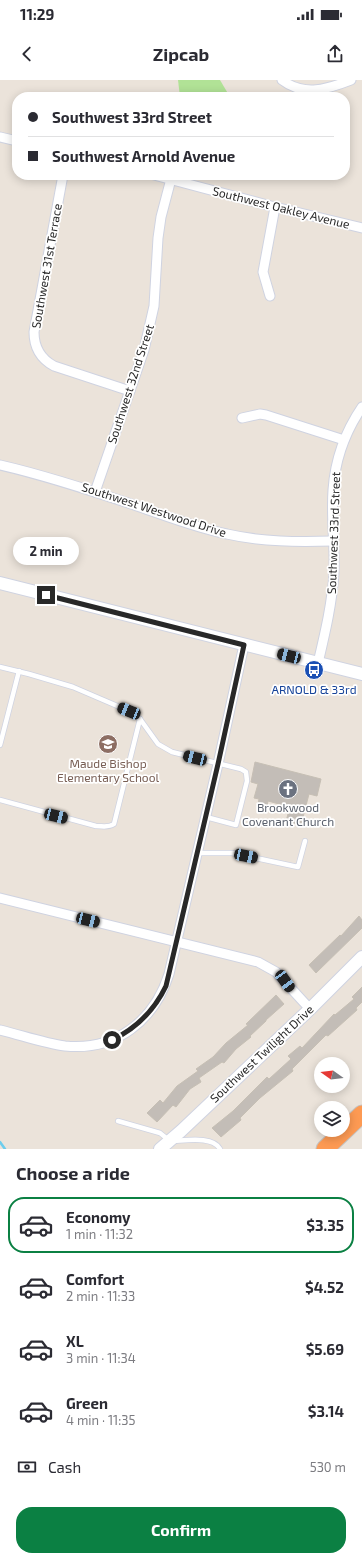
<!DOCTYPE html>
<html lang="en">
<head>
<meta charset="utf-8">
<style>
  body { margin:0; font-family:"Exo 2",sans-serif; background:#f2f2f3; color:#2b2b33; height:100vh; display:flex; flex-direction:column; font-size:15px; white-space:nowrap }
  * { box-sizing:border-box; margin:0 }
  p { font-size:13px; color:#7c7c81 }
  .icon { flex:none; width:22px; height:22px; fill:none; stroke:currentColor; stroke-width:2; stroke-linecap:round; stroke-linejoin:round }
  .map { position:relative; height:1069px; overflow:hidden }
  .side { display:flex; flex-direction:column; background:#fff; flex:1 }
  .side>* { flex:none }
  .guide { position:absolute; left:12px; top:12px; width:338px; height:88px; border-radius:16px; box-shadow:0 2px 10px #0003; display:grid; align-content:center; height:88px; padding:0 16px; background:#fff }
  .needle { width:26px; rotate:284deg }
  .fabs { position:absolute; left:314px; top:977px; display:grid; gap:8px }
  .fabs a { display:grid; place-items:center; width:36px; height:36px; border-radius:50%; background:#fff; box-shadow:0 2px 10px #0003; font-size:20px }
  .end { position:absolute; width:18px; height:18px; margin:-9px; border:5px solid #282828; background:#fff; box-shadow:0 0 0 2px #fff }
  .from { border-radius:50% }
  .bubble { position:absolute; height:28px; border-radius:14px; background:#fff; box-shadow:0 2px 10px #0003; font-size:13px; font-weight:700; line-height:28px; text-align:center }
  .car { position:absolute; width:12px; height:24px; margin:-12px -6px; border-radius:5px; box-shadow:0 0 3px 1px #0007; background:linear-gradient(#222 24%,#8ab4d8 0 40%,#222 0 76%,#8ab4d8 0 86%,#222 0) }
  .guide b { display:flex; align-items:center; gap:14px; height:38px; font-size:15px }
  .guide b+b { border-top:1px solid #e1e1e2 }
  .guide i { width:10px; height:10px; background:#2b2b33 }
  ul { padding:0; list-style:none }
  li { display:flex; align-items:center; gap:12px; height:56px; margin:0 8px 6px; padding:0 8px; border:2px solid transparent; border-radius:16px }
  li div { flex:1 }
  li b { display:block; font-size:15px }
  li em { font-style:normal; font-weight:700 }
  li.on { border-color:#0b8043 }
  li>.icon { width:36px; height:36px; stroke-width:1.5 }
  h2 { padding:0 16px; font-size:18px; line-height:48px }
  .pay { display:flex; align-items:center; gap:10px; height:44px; padding:0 16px; font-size:15px }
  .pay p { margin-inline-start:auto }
  .primary-button { display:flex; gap:8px; margin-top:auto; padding:8px 16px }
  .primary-button a { flex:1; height:46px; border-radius:16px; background:#0b8043; color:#fff; font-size:16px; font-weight:700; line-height:46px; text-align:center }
  .status { display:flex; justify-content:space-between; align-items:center; height:28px; padding:0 20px; background:#fff; direction:ltr }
  .status svg { height:11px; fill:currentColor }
  header { display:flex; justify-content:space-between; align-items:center; height:52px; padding:0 16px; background:#fff; font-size:18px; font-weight:700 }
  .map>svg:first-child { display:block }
  .green { fill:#b1e296 }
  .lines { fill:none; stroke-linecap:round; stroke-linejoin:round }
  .stream { stroke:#6dcded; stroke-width:2.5 }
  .building { fill:#c3bdb7; stroke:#c6bfb4 }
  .service-casing { stroke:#cfd3e1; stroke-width:6 }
  .minor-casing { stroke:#cfd3e1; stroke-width:11 }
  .tertiary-casing { stroke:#cfd3e1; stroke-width:14 }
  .motorway-casing { stroke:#c3c3c3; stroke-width:19 }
  .service { stroke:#fff; stroke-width:4.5 }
  .minor { stroke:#fff; stroke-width:9 }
  .tertiary { stroke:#fff; stroke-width:12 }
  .motorway { stroke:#fd9a53; stroke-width:17 }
  .route { stroke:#282828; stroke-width:5 }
  .labels { text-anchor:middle; stroke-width:3.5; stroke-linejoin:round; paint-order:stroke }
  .street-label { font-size:12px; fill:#282828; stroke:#fff }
  .transit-label { font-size:12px; fill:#164399; stroke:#fff }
  .education-label { font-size:12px; fill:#785e54; stroke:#fff }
  .worship-label { font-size:12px; fill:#5b616d; stroke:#fff }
</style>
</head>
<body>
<div class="status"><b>11:29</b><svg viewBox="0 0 49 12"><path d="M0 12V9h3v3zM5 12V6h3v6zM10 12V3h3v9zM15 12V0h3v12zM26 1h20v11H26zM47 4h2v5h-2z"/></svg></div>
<header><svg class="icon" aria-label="back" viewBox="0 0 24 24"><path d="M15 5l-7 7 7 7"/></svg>Zipcab<svg class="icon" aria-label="share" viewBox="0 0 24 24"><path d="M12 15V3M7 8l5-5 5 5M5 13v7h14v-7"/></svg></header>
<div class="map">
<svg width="362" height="1069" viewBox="0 0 362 1069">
  <rect width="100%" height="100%" fill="#ebe3da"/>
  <polygon class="green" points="178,0 220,0 230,17 180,17"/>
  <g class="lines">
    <polyline class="stream" points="0,1062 5,1069"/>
  </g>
  <g class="building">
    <polygon points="255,682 321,699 317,716 309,714 301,745 286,741 290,727 268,721 267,726 258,724 259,719 254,718 258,704 251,702"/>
    <polygon points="359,836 362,840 362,848 316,893 309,885 340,855 341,856"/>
    <polygon points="362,907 362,922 356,928 357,930 328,956 326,955 292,989 293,991 260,1018 240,1038 241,1040 221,1057 212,1048 233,1031 267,997 269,999 291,979 288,976 300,966 302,968 334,934 335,935 354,919 352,917"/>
    <polygon points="276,915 284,924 266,940 266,941 250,956 251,957 236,969 224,983 222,982 199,998 201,1002 190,1009 176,1027 173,1025 157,1042 147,1033 160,1020 163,1023 177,1006 198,991 196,989 213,977 226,963 248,945 246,944"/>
  </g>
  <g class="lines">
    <defs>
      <g id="service">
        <polyline points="0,587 29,594 73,607 129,631 140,639 158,664 172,672 241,689 246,692 247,701 236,745 206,737"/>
        <polyline points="0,665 19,591"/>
        <path d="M0 720 96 746C103 746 108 748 114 744L140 639"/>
        <polyline points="198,773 232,773 298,787 305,761"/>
        <path d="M118 1041 160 1053 170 1061C183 1061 213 1055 220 1069"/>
      </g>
      <g id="minor">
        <path d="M282 0C304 17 328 9 351 0"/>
        <polyline points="0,57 17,61"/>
        <path d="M63 95 34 252C34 267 41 279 54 286L130 311"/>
        <polyline points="154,95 275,127 362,148"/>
        <polyline points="270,216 263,192 275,127"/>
        <polyline points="242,338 260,334 266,335 344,360"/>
        <path d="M0 385C48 396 93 411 140 427 169 437 197 448 227 454 262 462 298 462 333 461"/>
        <polyline points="95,412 144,270 154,226 158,158 161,137 171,99"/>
        <path d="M318 583C325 553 332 524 334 493 335 465 331 437 333 410 335 380 345 352 362 327"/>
        <polyline points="0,818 258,882 276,892 310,929"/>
        <path d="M0 950C21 955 44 963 65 966 116 971 154 941 169 894L218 684 244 565"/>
      </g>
      <g id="tertiary">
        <polyline points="0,503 362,594"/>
        <polyline points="160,1069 181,1051 310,929 362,877"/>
      </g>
      <polyline id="motorway" points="325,1069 362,1034"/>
    </defs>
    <use href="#service" class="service-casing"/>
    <use href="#minor" class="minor-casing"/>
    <use href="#tertiary" class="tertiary-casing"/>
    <use href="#motorway" class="motorway-casing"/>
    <use href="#service" class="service"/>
    <use href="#minor" class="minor"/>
    <use href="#tertiary" class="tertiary"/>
    <use href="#motorway" class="motorway"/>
  </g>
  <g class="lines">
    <path class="route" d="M46 515 244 565 218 684 166 906C154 931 137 948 112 960"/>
  </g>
  <defs>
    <symbol id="bus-disc" viewBox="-11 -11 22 22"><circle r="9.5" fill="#1a4fb4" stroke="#fff"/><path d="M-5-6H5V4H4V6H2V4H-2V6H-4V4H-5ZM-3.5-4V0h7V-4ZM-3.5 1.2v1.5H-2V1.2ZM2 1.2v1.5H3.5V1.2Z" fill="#fff"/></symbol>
    <symbol id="school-disc" viewBox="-11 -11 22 22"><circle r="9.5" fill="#8d6e63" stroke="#fff"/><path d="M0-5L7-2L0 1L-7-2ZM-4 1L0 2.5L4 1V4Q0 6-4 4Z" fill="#fff"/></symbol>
    <symbol id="church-disc" viewBox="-11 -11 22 22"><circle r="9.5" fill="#6b7280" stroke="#fff"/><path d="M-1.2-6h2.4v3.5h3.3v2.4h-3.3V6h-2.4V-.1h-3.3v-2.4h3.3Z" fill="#fff"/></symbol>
  </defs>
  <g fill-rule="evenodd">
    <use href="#bus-disc" x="303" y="579" width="22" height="22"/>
    <use href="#school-disc" x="97" y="653" width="22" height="22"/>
    <use href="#church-disc" x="277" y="698" width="22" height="22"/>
  </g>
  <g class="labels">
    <g class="street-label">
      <text transform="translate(281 128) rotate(14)" y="4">Southwest Oakley Avenue</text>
      <text transform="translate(47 186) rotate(-80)" y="4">Southwest 31st Terrace</text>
      <text transform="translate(131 304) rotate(-72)" y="4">Southwest 32nd Street</text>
      <text transform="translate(154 430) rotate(18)" y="4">Southwest Westwood Drive</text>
      <text transform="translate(334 453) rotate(-88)" y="4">Southwest 33rd Street</text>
      <text transform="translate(262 974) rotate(-43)" y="4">Southwest Twilight Drive</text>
    </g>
    <g class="transit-label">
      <text x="314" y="614">ARNOLD &amp; 33rd</text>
    </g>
    <g class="education-label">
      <text x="108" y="688">Maude Bishop<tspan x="108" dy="14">Elementary School</tspan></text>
    </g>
    <g class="worship-label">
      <text x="288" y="732">Brookwood<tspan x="288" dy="14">Covenant Church</tspan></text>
    </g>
  </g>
</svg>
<div class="fabs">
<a><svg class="needle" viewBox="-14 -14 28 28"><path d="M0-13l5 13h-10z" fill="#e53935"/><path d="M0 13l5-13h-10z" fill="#7c7c81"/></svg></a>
<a><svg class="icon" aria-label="layers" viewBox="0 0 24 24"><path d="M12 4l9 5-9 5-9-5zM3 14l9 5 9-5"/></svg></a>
</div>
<i class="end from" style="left:112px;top:960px"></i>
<i class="end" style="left:46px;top:515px"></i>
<div class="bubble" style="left:13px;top:457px;width:66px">2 min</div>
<i class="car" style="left:289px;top:576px;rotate:284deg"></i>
<i class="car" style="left:129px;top:631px;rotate:292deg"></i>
<i class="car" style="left:195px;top:678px;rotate:284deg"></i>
<i class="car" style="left:56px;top:736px;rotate:104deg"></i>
<i class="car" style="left:246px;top:776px;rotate:102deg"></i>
<i class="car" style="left:88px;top:840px;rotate:104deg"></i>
<i class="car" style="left:285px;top:901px;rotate:144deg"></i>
<div class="guide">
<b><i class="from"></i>Southwest 33rd Street</b>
<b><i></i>Southwest Arnold Avenue</b>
</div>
</div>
<section class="side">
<h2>Choose a ride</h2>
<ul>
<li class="on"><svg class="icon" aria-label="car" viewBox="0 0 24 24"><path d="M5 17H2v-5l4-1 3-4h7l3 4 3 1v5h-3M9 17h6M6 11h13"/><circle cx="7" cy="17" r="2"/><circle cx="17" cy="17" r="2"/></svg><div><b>Economy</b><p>1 min · 11:32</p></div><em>$3.35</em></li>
<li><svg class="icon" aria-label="car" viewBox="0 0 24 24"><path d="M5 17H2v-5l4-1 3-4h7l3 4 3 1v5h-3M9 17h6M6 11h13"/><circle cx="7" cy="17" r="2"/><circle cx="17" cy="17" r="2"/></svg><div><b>Comfort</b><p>2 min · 11:33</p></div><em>$4.52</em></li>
<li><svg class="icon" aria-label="car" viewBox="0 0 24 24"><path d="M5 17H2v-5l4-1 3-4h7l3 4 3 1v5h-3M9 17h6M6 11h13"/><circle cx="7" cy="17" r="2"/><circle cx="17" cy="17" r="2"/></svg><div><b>XL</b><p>3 min · 11:34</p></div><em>$5.69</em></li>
<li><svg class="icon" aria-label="car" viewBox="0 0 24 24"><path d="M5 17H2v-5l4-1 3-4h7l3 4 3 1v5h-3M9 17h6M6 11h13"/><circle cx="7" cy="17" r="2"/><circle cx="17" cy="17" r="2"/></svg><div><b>Green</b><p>4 min · 11:35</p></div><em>$3.14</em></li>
</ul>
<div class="pay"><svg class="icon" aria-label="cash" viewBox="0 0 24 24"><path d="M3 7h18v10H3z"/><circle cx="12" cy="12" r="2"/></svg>Cash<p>530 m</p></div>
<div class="primary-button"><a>Confirm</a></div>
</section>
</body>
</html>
